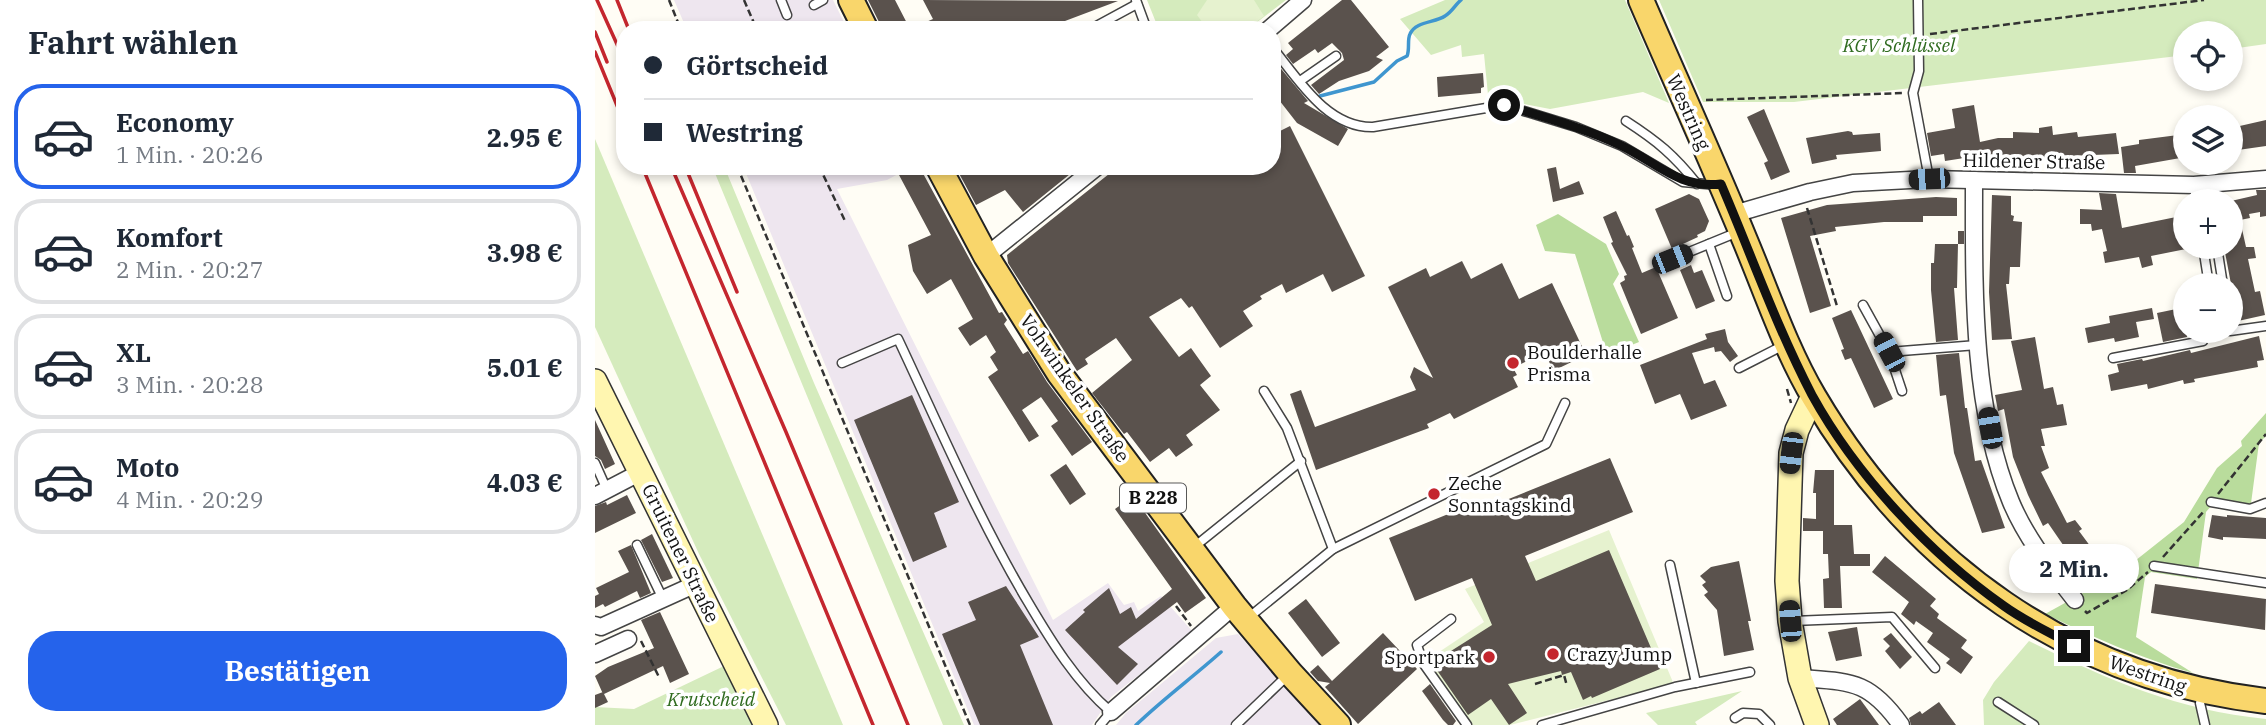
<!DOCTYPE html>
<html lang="de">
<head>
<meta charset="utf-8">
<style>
  body { margin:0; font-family:"IBM Plex Serif",serif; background:#f6f6f7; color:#1f2937; height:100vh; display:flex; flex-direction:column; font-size:26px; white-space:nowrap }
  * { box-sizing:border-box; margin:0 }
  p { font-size:23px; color:#747a83 }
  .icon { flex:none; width:38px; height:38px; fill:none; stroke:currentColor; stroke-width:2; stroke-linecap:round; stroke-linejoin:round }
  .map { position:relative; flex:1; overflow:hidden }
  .drawer { display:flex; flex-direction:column; background:#fff; width:595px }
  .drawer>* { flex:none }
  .top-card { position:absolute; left:21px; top:21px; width:665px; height:154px; border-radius:28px; box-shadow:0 4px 10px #0003; display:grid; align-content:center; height:154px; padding:0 28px; background:#fff }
  .buttons { position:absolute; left:1578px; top:21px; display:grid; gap:14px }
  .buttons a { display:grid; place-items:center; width:70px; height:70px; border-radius:50%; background:#fff; box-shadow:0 4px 10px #0003; font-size:35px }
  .end { position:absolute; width:32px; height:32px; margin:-16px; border:9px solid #111; background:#fff; box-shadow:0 0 0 4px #fff }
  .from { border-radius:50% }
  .bubble { position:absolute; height:49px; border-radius:24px; background:#fff; box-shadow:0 4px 10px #0003; font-size:23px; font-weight:800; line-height:49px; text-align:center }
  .car { position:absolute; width:21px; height:42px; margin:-21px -10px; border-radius:9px; box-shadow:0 0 5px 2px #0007; background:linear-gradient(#222 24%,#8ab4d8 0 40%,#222 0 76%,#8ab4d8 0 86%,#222 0) }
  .top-card b { display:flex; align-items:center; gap:24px; height:66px; font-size:26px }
  .top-card b+b { border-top:2px solid #e0e1e3 }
  .top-card i { width:18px; height:18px; background:#1f2937 }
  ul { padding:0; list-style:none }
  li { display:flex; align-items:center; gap:21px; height:105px; margin:0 14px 10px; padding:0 14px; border:4px solid #e0e1e3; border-radius:28px }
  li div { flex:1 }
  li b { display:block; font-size:26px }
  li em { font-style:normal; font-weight:800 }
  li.active { border-color:#2563eb }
  li>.icon { width:63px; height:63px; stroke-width:1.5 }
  h2 { padding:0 28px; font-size:32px; line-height:84px }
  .cta { display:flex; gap:14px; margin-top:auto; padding:14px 28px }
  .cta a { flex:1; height:80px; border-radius:28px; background:#2563eb; color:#fff; font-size:28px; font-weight:800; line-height:80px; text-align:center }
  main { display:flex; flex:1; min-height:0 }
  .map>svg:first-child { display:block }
  .industrial { fill:#eee6ef }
  .green { fill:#d5ebbd }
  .forest { fill:#b9dc9c }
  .pitch { fill:#e6f2cf }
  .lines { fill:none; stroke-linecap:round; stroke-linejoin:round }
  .stream { stroke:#3f96cf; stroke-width:3.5 }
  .building { fill:#5a524d }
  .lane-casing { stroke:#444; stroke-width:11 }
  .street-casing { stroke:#444; stroke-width:19 }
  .secondary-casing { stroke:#333; stroke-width:26 }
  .primary-casing { stroke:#222; stroke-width:28 }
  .path { stroke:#333; stroke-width:2.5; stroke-dasharray:7 3.5; stroke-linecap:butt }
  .lane { stroke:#fff; stroke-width:8 }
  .street { stroke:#fff; stroke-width:16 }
  .secondary { stroke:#fff6b0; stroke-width:23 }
  .primary { stroke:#f9d66b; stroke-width:24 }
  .rail { stroke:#c4262e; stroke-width:3.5 }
  .route { stroke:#111; stroke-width:9 }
  .poi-dot { fill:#c4262e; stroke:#fff; stroke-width:2.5 }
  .labels { text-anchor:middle; stroke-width:7; stroke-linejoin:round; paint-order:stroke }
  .shield { fill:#fff; stroke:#585858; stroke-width:2 }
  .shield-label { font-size:18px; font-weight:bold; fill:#111 }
  .park-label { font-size:19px; font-style:italic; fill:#2f6b1f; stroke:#fff }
  .street-label { font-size:19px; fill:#111; stroke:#fff }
  .poi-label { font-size:19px; fill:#111; stroke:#fff; text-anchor:start }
</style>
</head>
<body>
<main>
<section class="drawer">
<h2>Fahrt wählen</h2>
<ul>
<li class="active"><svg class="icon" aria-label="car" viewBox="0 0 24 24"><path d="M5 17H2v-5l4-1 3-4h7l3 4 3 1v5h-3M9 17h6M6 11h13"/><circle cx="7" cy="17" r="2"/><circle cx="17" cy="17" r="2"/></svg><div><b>Economy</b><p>1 Min. · 20:26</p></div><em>2.95 €</em></li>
<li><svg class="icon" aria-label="car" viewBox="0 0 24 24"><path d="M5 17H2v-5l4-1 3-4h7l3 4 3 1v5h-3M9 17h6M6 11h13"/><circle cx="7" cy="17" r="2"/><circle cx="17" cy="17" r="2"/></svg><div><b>Komfort</b><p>2 Min. · 20:27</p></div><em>3.98 €</em></li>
<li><svg class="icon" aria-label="car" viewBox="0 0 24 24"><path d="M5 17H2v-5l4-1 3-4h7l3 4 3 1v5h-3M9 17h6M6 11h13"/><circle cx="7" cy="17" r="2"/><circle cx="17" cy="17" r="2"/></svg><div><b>XL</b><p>3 Min. · 20:28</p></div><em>5.01 €</em></li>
<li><svg class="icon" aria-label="car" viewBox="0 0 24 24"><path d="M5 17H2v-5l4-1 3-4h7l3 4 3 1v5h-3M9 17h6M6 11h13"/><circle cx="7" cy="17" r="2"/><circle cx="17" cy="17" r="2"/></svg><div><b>Moto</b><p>4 Min. · 20:29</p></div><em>4.03 €</em></li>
</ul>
<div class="cta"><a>Bestätigen</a></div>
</section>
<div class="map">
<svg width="1671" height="725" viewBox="0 0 1671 725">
  <rect width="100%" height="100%" fill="#fffdf5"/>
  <g class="industrial">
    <polygon points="79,0 238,0 253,30 92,30"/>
    <polygon points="148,166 318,166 292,180 242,189 458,620 513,583 529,605 539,602 543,611 566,596 598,632 516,697 497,725 379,725"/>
    <polygon points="643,634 725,725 521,725 531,713 621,638"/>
  </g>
  <g class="green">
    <polygon points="552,0 691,0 652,30 564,30"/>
    <polygon points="850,0 1030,0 1074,103 1048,92 955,109 914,101 894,105 889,54 867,57 866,45 836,55 805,19"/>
    <polygon points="1064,0 1671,0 1671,44 1636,49 1636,33 1591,33 1591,55 1199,102 1108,102"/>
    <polygon points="0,139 248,725 191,725 104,554 0,327"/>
    <polygon points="117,166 129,166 219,383 369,725 348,725"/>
    <path d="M1434 641C1513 680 1582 710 1671 719V725H1389L1388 700 1399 682Z"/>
    <polygon points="129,666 157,725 0,725 0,707 39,709"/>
    <polygon points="1147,691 1100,722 1102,725 1063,725 1051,713"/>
  </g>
  <g class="forest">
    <polygon points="963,214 1011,244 1024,274 1018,284 1044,342 1012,355 980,254 950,251 941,225"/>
    <path d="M1671 413V436L1664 443 1655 511 1616 506 1611 512 1602 579 1556 572 1550 577 1541 637 1598 673C1545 658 1500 638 1450 614L1526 572 1589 522 1622 468 1647 446 1646 441Z"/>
  </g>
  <g class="pitch">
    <polygon points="612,0 659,0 669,16 651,30 613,30 602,15"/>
    <polygon points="1014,530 1080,687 1034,695 915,725 872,725 829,662 889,622 870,589"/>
  </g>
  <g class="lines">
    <g class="stream">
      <path d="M725 96 779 82 802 61 812 56C815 49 812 40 815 34 821 21 840 23 850 16 857 12 860 5 866 0"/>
      <path d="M541 725C568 699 598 677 626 652"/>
    </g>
  </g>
  <g class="building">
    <polygon points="273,0 300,0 315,29 338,19 328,0 523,1 470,21 457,30 288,30"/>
    <polygon points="747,0 756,0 794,47 781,57 788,60 774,71 744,81 724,94 716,85 749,60 747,53 737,43 723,53 720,49 698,64 691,55 698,49 693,43"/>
    <polygon points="677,58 713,101 709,103 753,129 743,146 702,123 677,91"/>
    <polygon points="888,73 889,87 886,88 886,93 843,97 842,77"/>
    <polygon points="1379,105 1385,142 1403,138 1418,138 1418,132 1444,133 1444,128 1457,126 1458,135 1482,132 1483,137 1521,133 1524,154 1471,156 1446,159 1446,162 1400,160 1400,156 1383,159 1382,156 1350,161 1349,154 1336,156 1332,133 1360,128 1357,109"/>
    <polygon points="1169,109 1195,172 1176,180 1169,163 1173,161 1152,117"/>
    <polygon points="1671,120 1671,146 1636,151 1636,128"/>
    <polygon points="695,126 770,276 737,292 728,274 691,293 687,284 665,296 667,299 648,311 658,326 625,348 597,306 594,308 586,298 554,317 584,357 596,348 616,376 605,385 625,410 591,435 598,445 581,457 574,448 555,462 532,432 529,434 497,393 537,360 521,338 490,359 493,364 482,371 413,263 412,255 524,166 677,166 677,135"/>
    <polygon points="1253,131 1257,132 1258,135 1285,133 1286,151 1241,155 1242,159 1217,164 1211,138"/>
    <polygon points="1591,134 1591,157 1540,166 1541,173 1529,173 1526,147 1544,144 1544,140"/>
    <polygon points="320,166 324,166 404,313 407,312 412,320 409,324 428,354 433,351 452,382 497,442 477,456 456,426 463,421 446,397 427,410 444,436 434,442 393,377 403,370 395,357 401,352 391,335 375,346 363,328 378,319 356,279 332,294 318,271 313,245 336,235 304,175"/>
    <polygon points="360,166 485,166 428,212 410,190 381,205"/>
    <polygon points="961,167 965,189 984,181 989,194 958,202 952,169"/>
    <polygon points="1661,190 1671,190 1671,216 1665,217 1665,212 1654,214 1655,218 1645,220 1651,247 1659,247 1661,258 1653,259 1660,292 1665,291 1670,315 1643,321 1629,247 1636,247 1636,201 1662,195"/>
    <polygon points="1504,193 1521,194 1527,228 1591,215 1591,249 1556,256 1558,265 1547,268 1544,257 1510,263 1508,252 1512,251 1507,229 1497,231 1496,224 1485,224 1485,209 1507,210"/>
    <polygon points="1094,194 1104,199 1114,221 1110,231 1102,235 1103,237 1077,249 1060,209"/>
    <polygon points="1397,195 1416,196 1416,215 1419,216 1418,221 1427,222 1425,267 1415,267 1414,284 1411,284 1417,339 1397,340 1394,292"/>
    <polygon points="1341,197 1362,198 1362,216 1328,216 1328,222 1289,222 1240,227 1241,231 1215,236 1236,306 1215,313 1186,218 1232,205"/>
    <polygon points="1021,211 1032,236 1034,235 1039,247 1037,248 1047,273 1061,267 1083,318 1046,334 1025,283 1030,280 1029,276 1032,275 1016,243 1018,242 1008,217"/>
    <polygon points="1363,231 1369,231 1369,244 1363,244 1362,288 1359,288 1363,340 1341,342 1336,290 1336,263 1339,263 1340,244 1363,244"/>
    <polygon points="867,261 876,279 907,263 924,299 957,283 991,355 958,371 950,352 918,368 922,375 918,377 923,387 859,419 855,413 832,424 834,428 721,470 695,394 706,390 720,427 821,390 815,377 819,367 838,378 793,287 831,268 835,277"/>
    <polygon points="1096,265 1099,273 1107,270 1120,301 1101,309 1085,270"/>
    <polygon points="1591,307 1592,337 1568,342 1562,313"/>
    <polygon points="1557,308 1559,319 1541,322 1544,337 1520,342 1519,338 1493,343 1490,328 1515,323 1514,316"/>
    <polygon points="1256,310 1298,399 1279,408 1256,358 1250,360 1246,350 1249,349 1237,318"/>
    <polygon points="1130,329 1133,342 1143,356 1135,362 1126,351 1120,352 1119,347 1097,353 1109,384 1120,380 1132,406 1096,420 1085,394 1060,404 1045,365 1112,339 1110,334"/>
    <polygon points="1664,336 1669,360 1662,361 1663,367 1599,379 1600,382 1589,384 1588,380 1553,389 1552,384 1516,391 1513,375 1524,372 1522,364 1547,359 1548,361 1595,350 1596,353"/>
    <polygon points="1440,337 1449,389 1458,387 1462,405 1468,404 1472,425 1446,429 1450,446 1446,446 1454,468 1446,472 1472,523 1480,520 1487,529 1484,531 1504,558 1506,556 1513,566 1511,568 1517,575 1497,586 1473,557 1475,555 1453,523 1448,526 1433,495 1418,457 1409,409 1403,411 1400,395 1427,390 1416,341"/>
    <polygon points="1364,353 1370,408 1372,408 1380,461 1386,460 1410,528 1387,533 1359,453 1351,395 1345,396 1341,355"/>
    <polygon points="317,395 364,502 339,513 352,547 318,562 259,420"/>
    <polygon points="0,420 20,464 10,469 6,460 0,456"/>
    <polygon points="1015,458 1038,512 930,556 941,581 1014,550 1065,669 997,698 996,696 988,700 976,672 967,675 966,671 913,684 932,713 914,725 896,699 873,715 837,663 897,625 877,578 820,601 794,538 878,504 878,506 887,503 889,509"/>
    <polygon points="471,464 491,494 475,505 455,475"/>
    <polygon points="1220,470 1239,470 1239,525 1257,525 1259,554 1275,554 1275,566 1245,566 1247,608 1229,608 1228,579 1234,578 1233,554 1228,554 1228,531 1208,531 1208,518 1221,519 1221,493 1218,493"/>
    <polygon points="32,495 41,513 0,533 0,506 11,502 12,505"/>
    <polygon points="538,496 611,598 590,613 582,602 523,647 543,664 522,685 470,630 490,612 488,610 514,588 525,614 536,607 541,619 577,589 520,509"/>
    <polygon points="1617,515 1632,517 1632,515 1671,518 1671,539 1628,537 1628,540 1613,537"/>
    <polygon points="57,534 78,578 67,582 46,540"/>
    <polygon points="36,545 56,593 45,598 42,591 10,607 8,604 0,608 0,596 4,594 1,588 34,572 23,551"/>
    <polygon points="1290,556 1341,599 1335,606 1344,614 1342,618 1372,640 1366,648 1378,657 1366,674 1351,663 1355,659 1332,642 1338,633 1321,621 1319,625 1306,614 1314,602 1277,572"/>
    <polygon points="1144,561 1156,621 1153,621 1159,650 1129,656 1122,610 1109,595 1113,592 1107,585 1111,582 1105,576 1116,567"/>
    <polygon points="1560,584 1671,599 1670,630 1556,613"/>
    <polygon points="411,586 444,637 425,645 458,725 385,725 347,634 381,620 373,602"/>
    <polygon points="711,599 745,643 727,657 693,613"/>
    <polygon points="65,612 94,674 75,683 68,666 9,694 13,702 0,708 0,695 8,692 8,694 0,676 13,667 59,648 46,620"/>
    <polygon points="1262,627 1267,656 1241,661 1233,632"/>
    <polygon points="788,633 822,669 763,724 730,687 735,683 723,681 715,672 723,665 737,681"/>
    <polygon points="1296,633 1317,657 1305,669 1290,651 1295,646 1288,639"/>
    <polygon points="835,684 861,721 858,725 853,725 848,720 827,691"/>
    <polygon points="1265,699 1284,725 1242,725 1238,719"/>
    <polygon points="1344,702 1361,725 1316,725 1314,718 1325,711 1327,714"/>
  </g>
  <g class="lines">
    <defs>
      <g id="lane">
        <polyline points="186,0 192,15"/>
        <polyline points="541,0 552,30"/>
        <polyline points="1323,0 1324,71 1318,93 1334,179"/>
        <polyline points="219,5 228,0"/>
        <polyline points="494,30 542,4"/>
        <path d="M677 47C703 79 732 128 778 127L909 105 981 127 1027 146 1088 182 1122 185"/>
        <polyline points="705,81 741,56"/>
        <path d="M1031 121C1062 141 1079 155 1102 184"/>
        <polyline points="1612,184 1614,201"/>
        <polyline points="1599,185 1601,201"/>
        <polyline points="1114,244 1132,296"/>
        <polyline points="1608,247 1614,285"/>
        <polyline points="1622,247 1628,285"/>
        <polyline points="1077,259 1143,232"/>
        <polyline points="1268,305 1294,352 1382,345"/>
        <polyline points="1635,331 1671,326"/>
        <polyline points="1294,352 1307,391"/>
        <polyline points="1518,358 1608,341 1609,331"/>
        <path d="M247 363 303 339C345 428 383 518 433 602 456 641 481 682 516 712L505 725"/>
        <polyline points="1144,368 1191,344"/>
        <polyline points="669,391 692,428 738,549"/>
        <polyline points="0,463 12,490"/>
        <polyline points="1616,502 1655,509 1671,503"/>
        <polyline points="42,545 68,599"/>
        <polyline points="599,547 706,461"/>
        <polyline points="1075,565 1101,683"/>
        <polyline points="1559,566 1671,583"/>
        <polyline points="653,618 738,549 951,444 970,403"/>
        <polyline points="856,619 822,645 828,663 872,725"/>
        <polyline points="1198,621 1297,617 1340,668"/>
        <polyline points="1608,692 1605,703 1610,725"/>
        <polyline points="1403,702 1439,725"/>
        <polyline points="1140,718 1148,713 1164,714 1175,725"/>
        <polyline points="641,725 693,675"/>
        <polyline points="947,725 1080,687 1155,672"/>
      </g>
      <g id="street">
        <polyline points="673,30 708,0"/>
        <path d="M1379 180C1379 283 1376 406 1416 502 1431 538 1456 569 1480 600"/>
        <polyline points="1139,214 1215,192 1258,183 1334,179 1599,185 1671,179"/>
        <polyline points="391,256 503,166"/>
        <polyline points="0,496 46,472"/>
        <polyline points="0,625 6,627 101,584"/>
        <polyline points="0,654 33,639"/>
        <path d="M1205 678C1256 682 1274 680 1306 725"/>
        <polyline points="516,712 639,606"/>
      </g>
      <g id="secondary">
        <polyline points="0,381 171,725"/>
        <polyline points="1218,396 1202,430 1196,453 1192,581 1195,621 1205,678 1222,725"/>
      </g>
      <g id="primary">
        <polyline points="256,0 271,30"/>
        <path d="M1046 0C1080 79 1116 158 1149 238 1171 290 1190 348 1219 397 1318 565 1476 679 1671 701"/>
        <polyline points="343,166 391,256 464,373 639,606 695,673 743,725"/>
      </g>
    </defs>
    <use href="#lane" class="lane-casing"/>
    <use href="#street" class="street-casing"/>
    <use href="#secondary" class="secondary-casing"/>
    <use href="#primary" class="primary-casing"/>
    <g class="path">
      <polyline points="74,0 86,30"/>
      <polyline points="149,0 162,30"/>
      <polyline points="1335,34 1609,0"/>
      <polyline points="1111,100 1307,93"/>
      <polyline points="142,166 375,725"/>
      <polyline points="224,166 251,223"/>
      <polyline points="1212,208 1242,306"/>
      <polyline points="1192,389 1196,403"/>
      <polyline points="1623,494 1671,434"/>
      <polyline points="1568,557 1610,510"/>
      <polyline points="581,606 596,626"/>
      <polyline points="1490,611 1492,613 1532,590 1553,572"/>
      <polyline points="46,641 64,677"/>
      <polyline points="940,684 969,675 972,686"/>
    </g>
    <use href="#lane" class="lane"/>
    <use href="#street" class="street"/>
    <use href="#secondary" class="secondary"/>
    <use href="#primary" class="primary"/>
    <g class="rail">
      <polyline points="2,0 30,62"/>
      <polyline points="22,0 34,30"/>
      <polyline points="0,32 12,62"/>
      <polyline points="0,52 30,125"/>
      <polyline points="47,166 278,725"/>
      <polyline points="76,166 191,432 313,725"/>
      <polyline points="90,166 142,292"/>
    </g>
  </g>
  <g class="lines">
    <path class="route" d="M909 105C949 117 990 128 1027 146 1062 163 1085 189 1126 184 1156 254 1182 328 1217 395 1261 475 1335 554 1409 606 1431 622 1456 633 1479 646"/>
  </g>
  <g class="poi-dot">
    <circle cx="918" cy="363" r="7"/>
    <circle cx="839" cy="494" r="7"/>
    <circle cx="958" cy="654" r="7"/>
    <circle cx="894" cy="657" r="7"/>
  </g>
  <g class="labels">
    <rect class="shield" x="525" y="483.5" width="66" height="29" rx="5"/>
    <g class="shield-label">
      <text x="558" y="504">B 228</text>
    </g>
    <g class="park-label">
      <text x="1304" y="52">KGV Schlüssel</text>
      <text x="116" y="706">Krutscheid</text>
    </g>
    <g class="street-label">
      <text transform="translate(1094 112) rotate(66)" y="7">Westring</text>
      <text transform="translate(1439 161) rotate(1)" y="7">Hildener Straße</text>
      <text transform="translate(480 388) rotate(55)" y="7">Vohwinkeler Straße</text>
      <text transform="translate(86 553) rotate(64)" y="7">Gruitener Straße</text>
      <text transform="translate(1553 674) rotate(19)" y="7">Westring</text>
    </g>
    <g class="poi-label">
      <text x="932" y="359">Boulderhalle<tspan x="932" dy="22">Prisma</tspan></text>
      <text x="853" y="490">Zeche<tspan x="853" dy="22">Sonntagskind</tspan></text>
      <text x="972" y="661">Crazy Jump</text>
      <text x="880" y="664" text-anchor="end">Sportpark</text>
    </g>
  </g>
</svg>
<div class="buttons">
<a><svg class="icon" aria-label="locate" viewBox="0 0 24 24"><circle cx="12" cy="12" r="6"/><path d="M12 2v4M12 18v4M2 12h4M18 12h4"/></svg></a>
<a><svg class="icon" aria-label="layers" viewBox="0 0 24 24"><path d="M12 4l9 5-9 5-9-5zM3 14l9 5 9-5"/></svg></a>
<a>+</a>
<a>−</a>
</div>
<i class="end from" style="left:909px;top:105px"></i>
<i class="end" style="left:1479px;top:646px"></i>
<div class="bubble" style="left:1414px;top:544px;width:130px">2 Min.</div>
<i class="car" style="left:1334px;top:179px;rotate:267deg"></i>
<i class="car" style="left:1077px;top:259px;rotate:68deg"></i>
<i class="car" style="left:1294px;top:352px;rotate:332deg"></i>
<i class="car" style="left:1395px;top:428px;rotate:350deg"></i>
<i class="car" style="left:1196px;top:453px;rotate:187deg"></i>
<i class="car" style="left:1195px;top:621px;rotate:356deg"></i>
<div class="top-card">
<b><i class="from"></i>Görtscheid</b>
<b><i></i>Westring</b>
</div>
</div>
</main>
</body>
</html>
